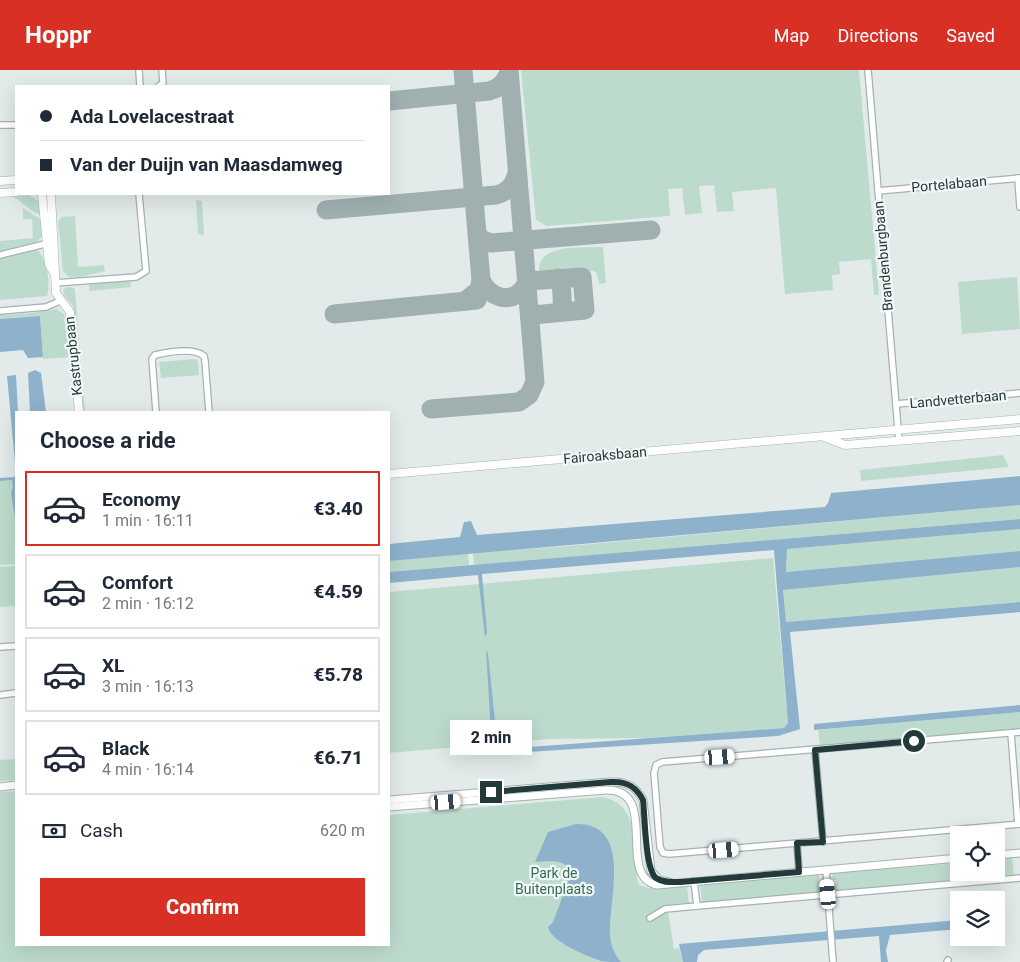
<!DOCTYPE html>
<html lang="en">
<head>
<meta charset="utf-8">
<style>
  body { margin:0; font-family:Roboto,sans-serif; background:#f6f6f7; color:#1f2937; height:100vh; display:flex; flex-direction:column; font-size:19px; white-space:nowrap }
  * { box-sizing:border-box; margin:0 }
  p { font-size:16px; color:#747a83 }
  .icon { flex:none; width:28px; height:28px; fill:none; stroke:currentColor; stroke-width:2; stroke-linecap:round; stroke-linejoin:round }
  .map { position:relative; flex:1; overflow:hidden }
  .panel { position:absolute; left:15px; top:341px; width:375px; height:535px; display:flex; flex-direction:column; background:#fff; border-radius:0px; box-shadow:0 5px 20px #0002 }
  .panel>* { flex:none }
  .hud { position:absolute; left:15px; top:15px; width:375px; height:110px; border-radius:0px; box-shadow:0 5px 20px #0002; display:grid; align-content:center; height:110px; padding:0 25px; background:#fff }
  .buttons { position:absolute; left:950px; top:756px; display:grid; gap:10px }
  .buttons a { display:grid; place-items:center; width:55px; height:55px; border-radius:0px; background:#fff; box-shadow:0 5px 20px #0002; font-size:25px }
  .end { position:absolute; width:22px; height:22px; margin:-11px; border:6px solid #233a3b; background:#fff; box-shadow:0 0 0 2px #fff }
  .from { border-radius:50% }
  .bubble { position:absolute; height:35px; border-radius:0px; background:#fff; box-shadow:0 5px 20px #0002; font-size:16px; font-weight:800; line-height:35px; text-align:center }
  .car { position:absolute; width:15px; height:30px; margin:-15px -8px; border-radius:6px; box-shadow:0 0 4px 1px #0007; background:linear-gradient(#fff 24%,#345 0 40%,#fff 0 76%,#345 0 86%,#fff 0) }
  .hud b { display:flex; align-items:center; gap:18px; height:48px; font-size:19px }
  .hud b+b { border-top:1px solid #e0e1e3 }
  .hud i { width:12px; height:12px; background:#1f2937 }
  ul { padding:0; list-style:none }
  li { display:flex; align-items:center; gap:15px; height:75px; margin:0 10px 8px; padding:0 15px; border:2px solid #e0e1e3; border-radius:0px }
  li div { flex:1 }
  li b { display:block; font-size:19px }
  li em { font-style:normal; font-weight:800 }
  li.current { border-color:#d93025 }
  li>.icon { width:45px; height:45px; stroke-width:1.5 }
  h2 { padding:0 25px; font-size:22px; line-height:60px }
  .pay { display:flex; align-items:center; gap:12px; height:55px; padding:0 25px; font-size:19px }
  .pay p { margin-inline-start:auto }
  .button { display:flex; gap:10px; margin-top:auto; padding:10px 25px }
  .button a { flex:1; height:58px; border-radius:0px; background:#d93025; color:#fff; font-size:20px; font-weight:800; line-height:58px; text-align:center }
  header { display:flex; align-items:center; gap:30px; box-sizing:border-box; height:70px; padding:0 25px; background:#d93025; color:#fff }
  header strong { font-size:24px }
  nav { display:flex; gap:28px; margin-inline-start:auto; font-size:18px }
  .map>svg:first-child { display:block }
  .green { fill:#bddbcd }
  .water { fill:#8eb1cc }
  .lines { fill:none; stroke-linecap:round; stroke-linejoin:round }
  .taxiway { stroke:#a0b0b0; stroke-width:19 }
  .minor-casing { stroke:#a5b2b2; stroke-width:8 }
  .tertiary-casing { stroke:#a5b2b2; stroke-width:9 }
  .secondary-casing { stroke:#a1b6b4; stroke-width:9 }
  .minor { stroke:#fff; stroke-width:5.5 }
  .tertiary { stroke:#fff; stroke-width:7 }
  .secondary { stroke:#fff; stroke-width:8 }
  .route { stroke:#233a3b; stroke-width:6 }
  .labels { text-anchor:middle; stroke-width:4.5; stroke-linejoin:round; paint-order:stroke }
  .street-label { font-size:14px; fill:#233a3b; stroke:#f2f8f7 }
  .park-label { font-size:14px; fill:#316e5a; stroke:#f2f8f7 }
</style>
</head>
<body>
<header>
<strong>Hoppr</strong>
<nav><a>Map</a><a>Directions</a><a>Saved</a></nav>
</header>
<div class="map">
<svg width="1020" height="892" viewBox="0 0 1020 892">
  <rect width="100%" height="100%" fill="#e2ebea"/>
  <g class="green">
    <polygon points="521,0 859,0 879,225 874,225 871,189 839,192 840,204 832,205 833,220 785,224 776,118 732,122 734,141 717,142 714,115 699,116 702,143 685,145 682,118 668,119 670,146 547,156 536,150"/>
    <polygon points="29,125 39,131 42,145 35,143 13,126"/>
    <polygon points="196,130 202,131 204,165 198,164"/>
    <polygon points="23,138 43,151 45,162 38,171 0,182 0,171 33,168 32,149 23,149"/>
    <polygon points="75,146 78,197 104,195 105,201 80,207 69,207 63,201 58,151 62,147"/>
    <path d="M603 177 606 213 599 214 597 203 593 201 539 205C535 172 580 178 603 177Z"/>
    <path d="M32 180 39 181C47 192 51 213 47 226L0 230V189Z"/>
    <polygon points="1017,207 1020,259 962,264 958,212"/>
    <polygon points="130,210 131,217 89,221 89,215 93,213"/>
    <polygon points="67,217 74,218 75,220 85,342 81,333 73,236 64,225 63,220"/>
    <polygon points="57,239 65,245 70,287 43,289 40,246 0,249 0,245 32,243"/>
    <polygon points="195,289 198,291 199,305 161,308 159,292"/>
    <polygon points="1003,385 1009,397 861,411 860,400"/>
    <polygon points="12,410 14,417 11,423 16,455 16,494 0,495 0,411"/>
    <polygon points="1020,435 1020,449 474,495 473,483 557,477"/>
    <polygon points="1020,459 1020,481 786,502 787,479"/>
    <polygon points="468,483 469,495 389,502 389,491"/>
    <polygon points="773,488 788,653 784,658 647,668 549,669 389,683 389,522"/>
    <polygon points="16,496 16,536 0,537 0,497"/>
    <polygon points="1020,497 1020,532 785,552 783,520"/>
    <polygon points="1020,642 1020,659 820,676 818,660"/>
    <polygon points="16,689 16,710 0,711 0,690"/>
    <path d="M16 721V875H389V745L602 727C636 733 634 767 636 796 637 802 636 809 639 815L649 818 687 816 689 833 667 835 674 879 679 878 683 892H0V722Z"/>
    <polygon points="1012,788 1014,806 833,822 833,814 836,814 836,810 833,810 832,803 959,793 959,802 996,802 996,789"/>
    <polygon points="819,804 820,823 702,833 700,815"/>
  </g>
  <g class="water">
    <polygon points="40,246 43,287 28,288 23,280 0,282 0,249"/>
    <polygon points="35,300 41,303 46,342 30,342 28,303"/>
    <polygon points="16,305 18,342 16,342 16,455 11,423 13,417 12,410 0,411 0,408 14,407 16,403 7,306"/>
    <polygon points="1020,406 1020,435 389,491 389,474 460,467 464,452 471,451 477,465 825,437 828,433 831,423"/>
    <polygon points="1020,449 1020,459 787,479 786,502 1020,481 1020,497 783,520 786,552 1020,532 1020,542 790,562 800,659 778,666 512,683 516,678 784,658 788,653 774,480 482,504 487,563 485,567 478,505 389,513 389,502"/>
    <polygon points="486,580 488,584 496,661 494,663 491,662"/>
    <polygon points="1020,635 1020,642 814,660 814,654"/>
    <path d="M576 754C633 753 609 830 610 863 610 874 614 884 621 892 615 892 606 892 601 891 587 886 551 872 548 857L553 852 571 804C567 787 548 792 535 792L548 762Z"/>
    <polygon points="959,850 959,859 890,865 886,880 888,892 881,892 879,866 704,880 698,885 697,892 683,892 679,874"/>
  </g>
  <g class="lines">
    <g class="taxiway">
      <polyline points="463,0 481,210 479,220 465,231"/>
      <path d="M389 31 489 21C500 18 504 13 509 3"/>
      <path d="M326 140 496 125C508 122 514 115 517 103"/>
      <polyline points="477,164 481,169 491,173 651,160"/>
      <polyline points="558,208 561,210 563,242"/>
      <path d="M481 210C488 225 507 235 521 221 524 218 526 214 529 211L582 207 585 240 533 245 530 247"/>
      <polyline points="334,244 477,230"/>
      <polyline points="431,339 519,332 529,325 535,312 509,0"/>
    </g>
    <defs>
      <g id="minor">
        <polyline points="139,0 140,16"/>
        <polyline points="868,0 899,371"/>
        <polyline points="159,16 163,13 162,0"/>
        <polyline points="0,55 16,55"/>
        <polyline points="1018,108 1020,137"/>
        <polyline points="878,121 1020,108"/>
        <polyline points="0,185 49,173"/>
        <polyline points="55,213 136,207 146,201 139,124"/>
        <polyline points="0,241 46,237 60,231"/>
        <polyline points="896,334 1020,323"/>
        <path d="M156 342 152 289 155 285C168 282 193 277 204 286L205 291 209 342"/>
        <polyline points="0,577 16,576"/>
        <polyline points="0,625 16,623"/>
        <polyline points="1020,662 662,692 656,695 654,703 660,777 663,783 669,784 1020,754"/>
        <polyline points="1011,663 1018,754"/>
        <polyline points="815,680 823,772"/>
        <polyline points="797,773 799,802"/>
        <polyline points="826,800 833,892"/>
        <polyline points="697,836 1020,808"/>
        <polyline points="650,848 665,839 697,836 694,811"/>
        <polyline points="947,892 948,890"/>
      </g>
      <g id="tertiary">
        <polyline points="0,717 16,715"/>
        <path d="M389 730 611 712C626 711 636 716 643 730L651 801 659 810 669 812"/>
        <path d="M389 737 606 720C661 719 615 807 657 815L959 788"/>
        <polyline points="996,785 1020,783"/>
      </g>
      <g id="secondary">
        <polyline points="0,111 16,110"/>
        <polyline points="0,123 16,122"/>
        <polyline points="42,124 49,194 54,203"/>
        <polyline points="51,124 56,223 70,242 79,342"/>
        <polyline points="824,367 845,375 1020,361"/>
        <polyline points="389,404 1020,349"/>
      </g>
    </defs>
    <use href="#minor" class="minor-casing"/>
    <use href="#tertiary" class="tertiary-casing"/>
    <use href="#secondary" class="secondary-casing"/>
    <use href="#minor" class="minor"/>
    <use href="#tertiary" class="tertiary"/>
    <use href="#secondary" class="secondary"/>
  </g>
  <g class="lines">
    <path class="route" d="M491 722 611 712C626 711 636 716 643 730 645 746 645 799 656 808 663 813 672 812 680 812L799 802 797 773 823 772 815 680 914 671"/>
  </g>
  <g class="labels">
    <g class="street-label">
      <text transform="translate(949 114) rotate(-5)" y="5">Portelabaan</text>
      <text transform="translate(883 186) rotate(-95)" y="5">Brandenburgbaan</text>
      <text transform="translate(73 286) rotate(-96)" y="5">Kastrupbaan</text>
      <text transform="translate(958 329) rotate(-5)" y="5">Landvetterbaan</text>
      <text transform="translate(605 385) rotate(-5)" y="5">Fairoaksbaan</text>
    </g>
    <g class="park-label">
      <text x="554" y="808">Park de<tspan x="554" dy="16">Buitenplaats</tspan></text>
    </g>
  </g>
</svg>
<div class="buttons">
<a><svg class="icon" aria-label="locate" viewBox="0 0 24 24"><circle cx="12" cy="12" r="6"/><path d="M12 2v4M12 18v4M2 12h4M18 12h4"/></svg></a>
<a><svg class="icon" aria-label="layers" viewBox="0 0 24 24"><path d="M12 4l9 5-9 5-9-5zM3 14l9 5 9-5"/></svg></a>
</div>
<i class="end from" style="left:914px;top:671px"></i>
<i class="end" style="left:491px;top:722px"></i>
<div class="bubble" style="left:450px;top:650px;width:82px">2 min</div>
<i class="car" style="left:720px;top:687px;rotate:86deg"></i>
<i class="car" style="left:446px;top:732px;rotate:86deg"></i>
<i class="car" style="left:724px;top:780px;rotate:85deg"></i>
<i class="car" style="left:828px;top:824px;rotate:355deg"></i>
<div class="hud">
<b><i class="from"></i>Ada Lovelacestraat</b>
<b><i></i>Van der Duijn van Maasdamweg</b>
</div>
<section class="panel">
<h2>Choose a ride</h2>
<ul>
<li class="current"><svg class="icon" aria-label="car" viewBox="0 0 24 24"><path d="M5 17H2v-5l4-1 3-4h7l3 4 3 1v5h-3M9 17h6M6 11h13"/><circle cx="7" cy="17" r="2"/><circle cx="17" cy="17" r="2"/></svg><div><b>Economy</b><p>1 min · 16:11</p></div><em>€3.40</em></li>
<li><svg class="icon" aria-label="car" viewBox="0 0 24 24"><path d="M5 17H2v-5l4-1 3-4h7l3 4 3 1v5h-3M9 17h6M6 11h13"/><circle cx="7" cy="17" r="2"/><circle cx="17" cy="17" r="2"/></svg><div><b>Comfort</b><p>2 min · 16:12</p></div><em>€4.59</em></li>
<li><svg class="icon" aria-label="car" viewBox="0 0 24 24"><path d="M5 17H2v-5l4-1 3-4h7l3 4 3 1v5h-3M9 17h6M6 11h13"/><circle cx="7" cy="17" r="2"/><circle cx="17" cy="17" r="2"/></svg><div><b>XL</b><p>3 min · 16:13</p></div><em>€5.78</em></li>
<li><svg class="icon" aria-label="car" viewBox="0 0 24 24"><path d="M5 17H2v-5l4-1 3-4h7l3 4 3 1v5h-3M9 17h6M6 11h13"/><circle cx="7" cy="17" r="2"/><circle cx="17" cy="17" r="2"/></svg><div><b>Black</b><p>4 min · 16:14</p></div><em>€6.71</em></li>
</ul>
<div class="pay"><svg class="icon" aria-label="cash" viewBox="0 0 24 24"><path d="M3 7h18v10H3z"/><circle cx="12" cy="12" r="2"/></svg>Cash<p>620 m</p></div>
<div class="button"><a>Confirm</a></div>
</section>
</div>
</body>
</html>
